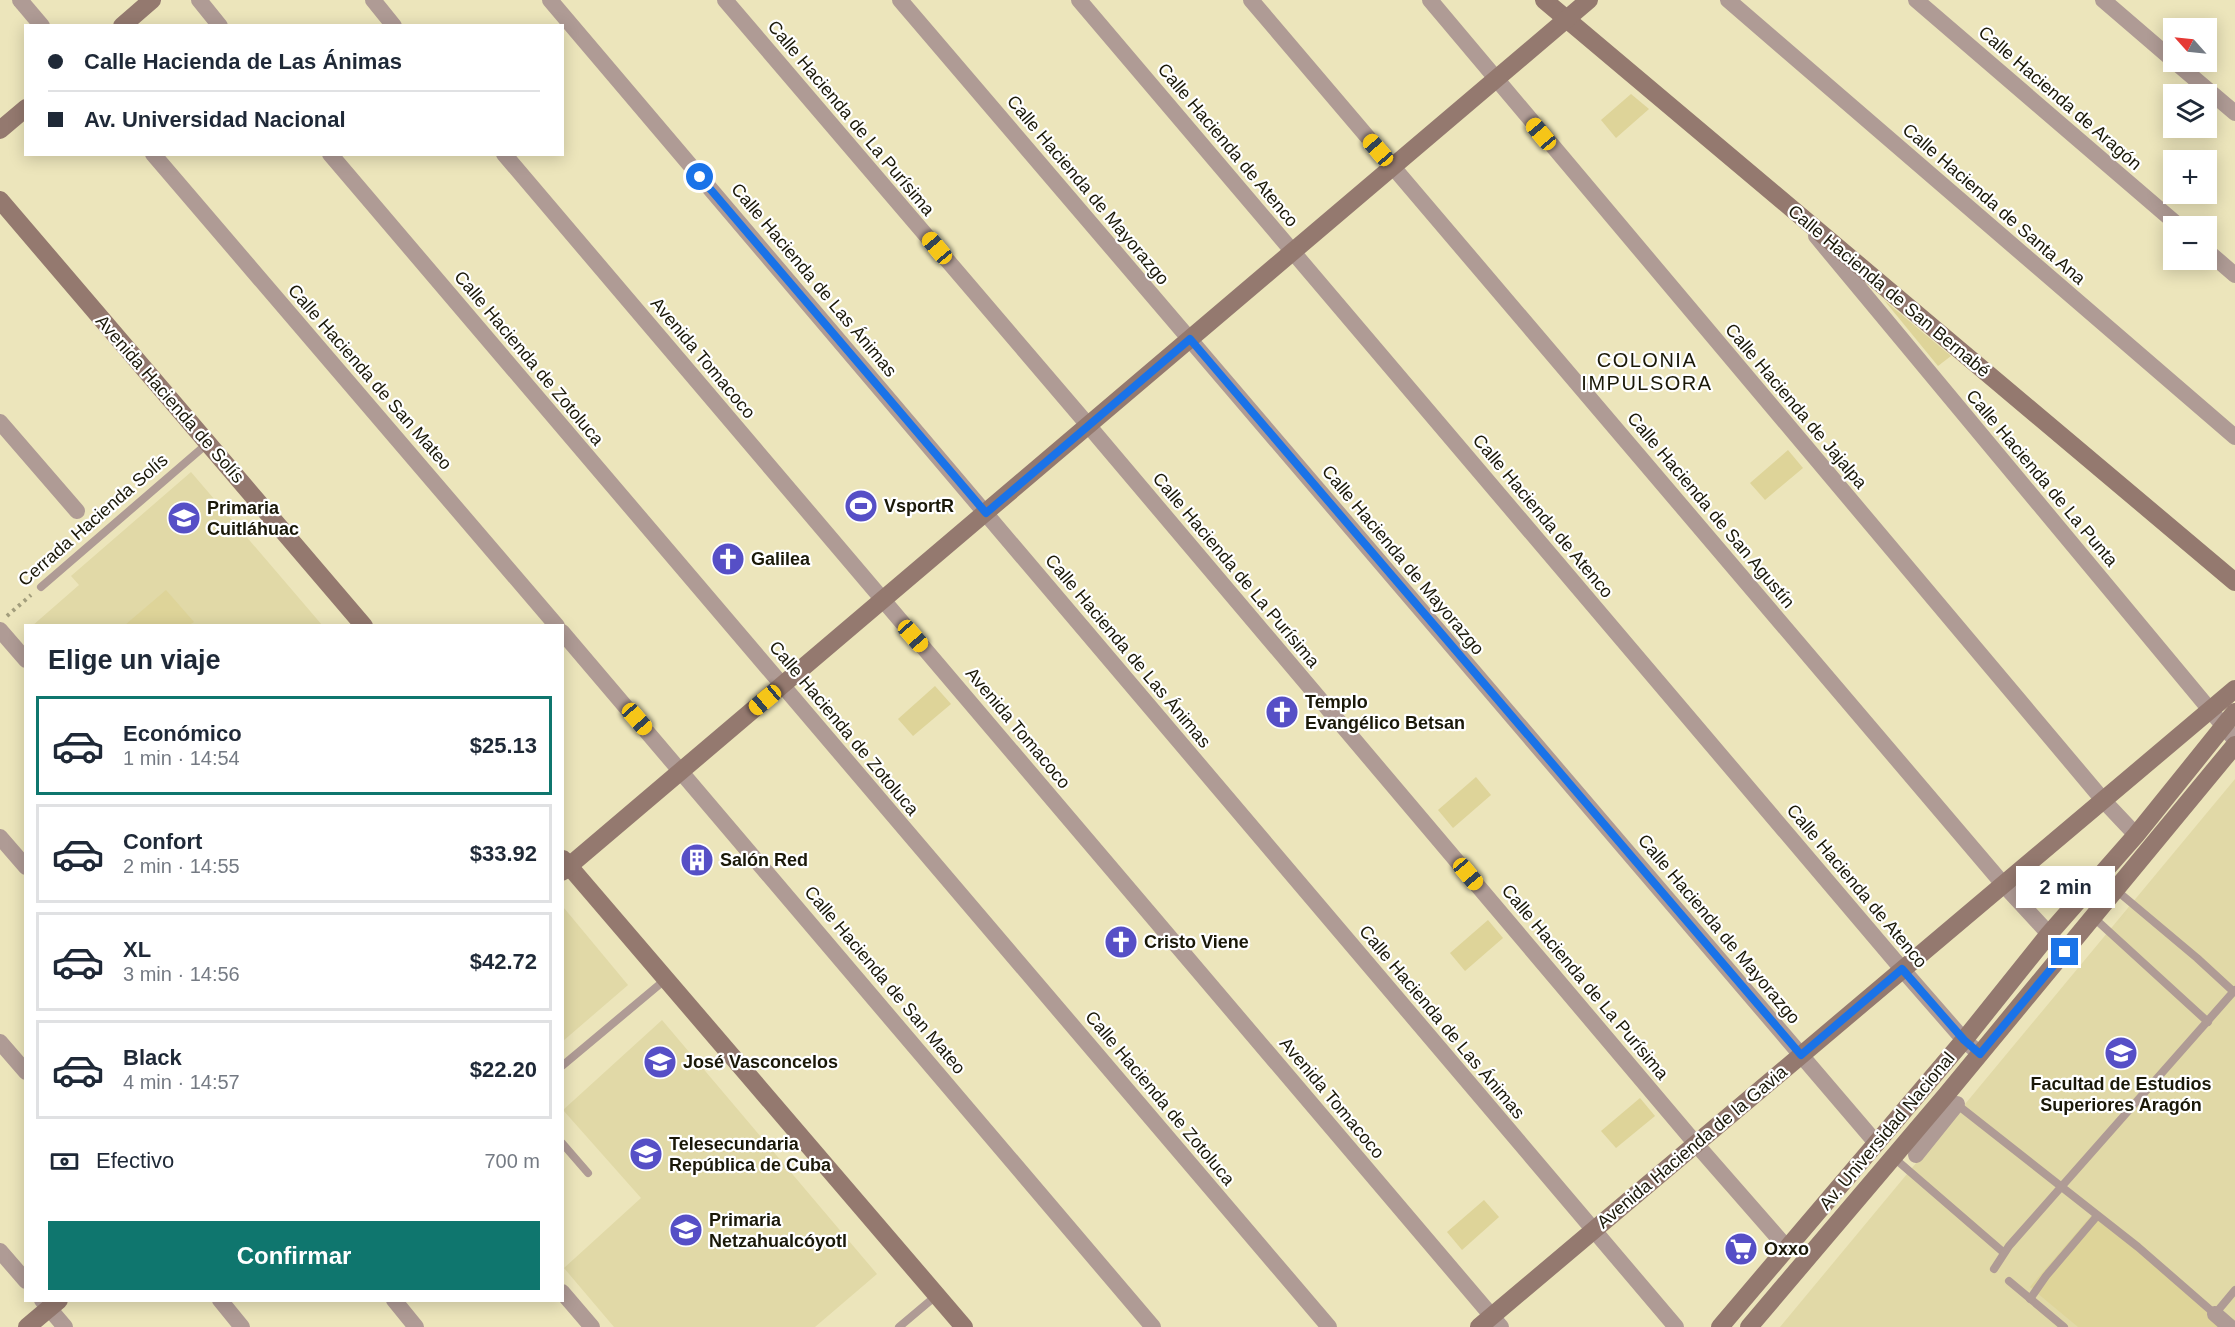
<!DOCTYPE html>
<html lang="es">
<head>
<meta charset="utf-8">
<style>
  body { margin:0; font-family:Arial,sans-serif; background:#f2f2f3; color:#1f2937; height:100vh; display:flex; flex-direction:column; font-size:22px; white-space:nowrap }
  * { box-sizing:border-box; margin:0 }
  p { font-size:20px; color:#747a83 }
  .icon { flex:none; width:33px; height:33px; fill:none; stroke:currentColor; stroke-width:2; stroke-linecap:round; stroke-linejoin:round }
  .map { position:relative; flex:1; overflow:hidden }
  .panel { position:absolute; left:24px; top:624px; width:540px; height:678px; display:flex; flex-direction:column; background:#fff; border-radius:0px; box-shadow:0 3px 15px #0003 }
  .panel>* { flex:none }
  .guide { position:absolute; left:24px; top:24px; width:540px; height:132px; border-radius:0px; box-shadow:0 3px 15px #0003; display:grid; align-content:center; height:132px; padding:0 24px; background:#fff }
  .needle { width:39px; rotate:297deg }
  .tools { position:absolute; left:2163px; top:18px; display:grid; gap:12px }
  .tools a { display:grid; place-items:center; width:54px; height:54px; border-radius:0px; background:#fff; box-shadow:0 3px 15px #0003; font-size:30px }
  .end { position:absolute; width:27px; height:27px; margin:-14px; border:8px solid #1a73e8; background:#fff; box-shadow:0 0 0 3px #fff }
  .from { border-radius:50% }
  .bubble { position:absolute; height:42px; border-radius:0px; background:#fff; box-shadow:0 3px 15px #0003; font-size:20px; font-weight:700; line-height:42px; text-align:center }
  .car { position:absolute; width:18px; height:36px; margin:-18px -9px; border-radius:8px; box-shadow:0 0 4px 2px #0007; background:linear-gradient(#f5c518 24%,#345 0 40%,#f5c518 0 76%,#345 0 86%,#f5c518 0) }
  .guide b { display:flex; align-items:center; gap:21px; height:57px; font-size:22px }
  .guide b+b { border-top:2px solid #e0e1e3 }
  .guide i { width:15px; height:15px; background:#1f2937 }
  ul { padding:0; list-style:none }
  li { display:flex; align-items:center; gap:18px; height:99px; margin:0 12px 9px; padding:0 12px; border:3px solid #e0e1e3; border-radius:0px }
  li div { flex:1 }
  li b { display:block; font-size:22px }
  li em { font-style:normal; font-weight:700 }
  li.current { border-color:#0f766e }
  li>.icon { width:54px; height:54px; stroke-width:1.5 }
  h2 { padding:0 24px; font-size:27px; line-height:72px }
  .pay { display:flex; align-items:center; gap:15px; height:66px; padding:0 24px; font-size:22px }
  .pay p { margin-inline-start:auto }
  .primary-button { display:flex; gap:12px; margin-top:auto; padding:12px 24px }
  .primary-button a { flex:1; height:69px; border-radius:0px; background:#0f766e; color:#fff; font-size:24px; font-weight:700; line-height:69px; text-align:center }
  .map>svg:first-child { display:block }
  .built { fill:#e1d9a7 }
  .green { fill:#ded499 }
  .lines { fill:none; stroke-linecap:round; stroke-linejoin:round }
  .path { stroke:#a29d7c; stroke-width:4; stroke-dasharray:3 4.5; stroke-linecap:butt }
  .lane { stroke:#af9b95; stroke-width:8 }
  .street { stroke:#af9b95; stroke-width:16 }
  .secondary { stroke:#94796f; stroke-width:18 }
  .route { stroke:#1a73e8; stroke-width:8 }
  .labels { text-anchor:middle; stroke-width:4.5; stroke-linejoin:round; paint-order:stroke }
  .street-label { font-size:18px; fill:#1a1808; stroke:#fff }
  .poi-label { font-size:18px; font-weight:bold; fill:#1a1808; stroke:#fff; text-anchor:start }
  .neighbourhood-label { font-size:20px; letter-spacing:1.5px; fill:#1a1808; stroke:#fff }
</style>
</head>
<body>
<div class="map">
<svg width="2235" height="1327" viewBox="0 0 2235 1327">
  <rect width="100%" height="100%" fill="#ece5bb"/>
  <g class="built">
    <polygon points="191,472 322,625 32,626 79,585 71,576"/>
    <polygon points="2235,779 2235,1327 1780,1327"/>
    <polygon points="564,908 628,985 563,1041 562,909"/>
    <polygon points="662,1020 877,1274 815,1327 614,1327 564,1268 641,1198 563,1110"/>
  </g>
  <g class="green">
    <polygon points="1631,94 1649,109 1616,138 1601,120"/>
    <polygon points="1884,300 1951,356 1938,366"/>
    <polygon points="1788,450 1803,468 1765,500 1750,483"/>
    <polygon points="166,590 194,622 189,625 125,625"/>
    <polygon points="935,686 951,704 913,736 898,719"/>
    <polygon points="1476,777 1491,795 1453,828 1438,810"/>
    <polygon points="1488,920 1503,938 1465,971 1450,953"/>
    <polygon points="1640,1098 1655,1116 1616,1148 1601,1131"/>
    <polygon points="1484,1200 1499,1217 1462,1250 1447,1232"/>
    <polygon points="2096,1210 2231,1327 2078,1327 2030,1287"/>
  </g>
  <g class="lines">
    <polyline class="path" points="7,616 31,595"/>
    <g class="lane">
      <polyline points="41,587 208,443"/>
      <polyline points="2116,890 2197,958 2234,992"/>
      <polyline points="2093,917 2208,1022"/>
      <polyline points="562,1066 666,979"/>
      <polyline points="1955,1103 2138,1247 2215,1314 2235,1290"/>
      <polyline points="562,1143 588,1173"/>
      <polyline points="1893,1157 2003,1252"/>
      <polyline points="1994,1269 2009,1246 2235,990"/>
      <polyline points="2009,1281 2064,1327"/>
      <polyline points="2030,1299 2046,1276 2097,1216"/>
      <polyline points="899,1327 937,1295"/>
    </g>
    <g class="street">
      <polyline points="20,0 42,26"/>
      <polyline points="199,0 220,26"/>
      <polyline points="373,0 394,26"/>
      <polyline points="550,0 1676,1327"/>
      <polyline points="725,0 1088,425 1696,1144 1787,1248"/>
      <polyline points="900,0 1877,1144"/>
      <polyline points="1079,0 1902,969 1964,1040 1980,1054"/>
      <polyline points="1251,0 2003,884 2049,934"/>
      <polyline points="1430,0 2103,800 2136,835"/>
      <polyline points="1728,0 2235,437"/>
      <polyline points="1916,0 2179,226"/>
      <polyline points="2103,0 2174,61"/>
      <polyline points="2175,62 2235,113"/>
      <polyline points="153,154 557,626"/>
      <polyline points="330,154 1329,1327"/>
      <polyline points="504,154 1501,1327"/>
      <polyline points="1816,236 2235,740"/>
      <polyline points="2206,250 2235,275"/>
      <polyline points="0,422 77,511"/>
      <polyline points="0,630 26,660"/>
      <polyline points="562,632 1153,1327"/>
      <polyline points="0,837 26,867"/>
      <polyline points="0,1042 26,1072"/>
      <polyline points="1916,1155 1957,1104"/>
      <polyline points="0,1251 26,1281"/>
      <polyline points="562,1292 592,1327"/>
      <polyline points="42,1300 65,1327"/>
      <polyline points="220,1300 242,1327"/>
      <polyline points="394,1300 416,1327"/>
      <polyline points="2215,1314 2230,1327"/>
    </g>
    <g class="secondary">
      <polyline points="1544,0 2235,582"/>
      <polyline points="122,26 152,0"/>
      <polyline points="0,130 26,108"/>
      <polyline points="0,200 364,626"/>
      <polyline points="563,859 964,1327"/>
      <polyline points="562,872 1589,0"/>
      <polyline points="27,1327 59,1300"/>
      <polyline points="1479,1327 2235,689"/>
      <polyline points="1720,1327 1964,1040 2049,934 2136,835 2235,712"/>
      <polyline points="1749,1327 1946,1095 2235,745"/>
    </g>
  </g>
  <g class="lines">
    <polyline class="route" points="700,177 986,513 1190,339 1801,1055 1902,969 1964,1040 1980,1054 2065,952"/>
  </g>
  <defs>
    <symbol id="stadium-disc" viewBox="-11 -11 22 22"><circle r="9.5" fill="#564fc6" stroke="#fff"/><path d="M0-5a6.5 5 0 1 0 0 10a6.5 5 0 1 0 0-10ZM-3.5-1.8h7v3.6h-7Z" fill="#fff"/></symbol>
    <symbol id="school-disc" viewBox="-11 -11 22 22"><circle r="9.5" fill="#564fc6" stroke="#fff"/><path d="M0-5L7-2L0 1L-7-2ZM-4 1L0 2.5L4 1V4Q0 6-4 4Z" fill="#fff"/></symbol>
    <symbol id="church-disc" viewBox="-11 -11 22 22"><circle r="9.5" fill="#564fc6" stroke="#fff"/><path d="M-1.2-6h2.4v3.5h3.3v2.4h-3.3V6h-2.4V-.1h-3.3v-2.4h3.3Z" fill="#fff"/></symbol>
    <symbol id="building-disc" viewBox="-11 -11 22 22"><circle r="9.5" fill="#564fc6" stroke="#fff"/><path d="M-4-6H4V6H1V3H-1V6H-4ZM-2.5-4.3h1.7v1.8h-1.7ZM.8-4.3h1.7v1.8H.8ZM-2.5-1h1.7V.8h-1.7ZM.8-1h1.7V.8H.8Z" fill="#fff"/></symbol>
    <symbol id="supermarket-disc" viewBox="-11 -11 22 22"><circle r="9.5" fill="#564fc6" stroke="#fff"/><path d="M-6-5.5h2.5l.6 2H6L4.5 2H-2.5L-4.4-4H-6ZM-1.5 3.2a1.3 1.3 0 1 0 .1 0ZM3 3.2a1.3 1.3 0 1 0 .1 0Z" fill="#fff"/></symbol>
  </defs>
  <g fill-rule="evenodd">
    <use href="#stadium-disc" x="842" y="487" width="38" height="38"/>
    <use href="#school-disc" x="165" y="499" width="38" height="38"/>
    <use href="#church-disc" x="709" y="540" width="38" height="38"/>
    <use href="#church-disc" x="1263" y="693" width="38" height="38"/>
    <use href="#building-disc" x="678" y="841" width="38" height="38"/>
    <use href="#church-disc" x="1102" y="923" width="38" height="38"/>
    <use href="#school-disc" x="2102" y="1034" width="38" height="38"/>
    <use href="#school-disc" x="641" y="1043" width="38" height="38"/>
    <use href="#school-disc" x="627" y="1135" width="38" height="38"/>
    <use href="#school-disc" x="667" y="1211" width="38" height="38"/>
    <use href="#supermarket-disc" x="1722" y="1230" width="38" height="38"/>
  </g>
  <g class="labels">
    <g class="street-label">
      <text transform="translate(2060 98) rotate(41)" y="6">Calle Hacienda de Aragón</text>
      <text transform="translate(851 118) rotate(50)" y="6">Calle Hacienda de La Purísima</text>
      <text transform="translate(1228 145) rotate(50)" y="6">Calle Hacienda de Atenco</text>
      <text transform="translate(1088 190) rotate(50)" y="6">Calle Hacienda de Mayorazgo</text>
      <text transform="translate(1994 204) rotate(41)" y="6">Calle Hacienda de Santa Ana</text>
      <text transform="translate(814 280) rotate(50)" y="6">Calle Hacienda de Las Ánimas</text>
      <text transform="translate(1889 291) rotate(40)" y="6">Calle Hacienda de San Bernabé</text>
      <text transform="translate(529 358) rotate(50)" y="6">Calle Hacienda de Zotoluca</text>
      <text transform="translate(703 358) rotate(50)" y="6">Avenida Tomacoco</text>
      <text transform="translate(370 377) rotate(49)" y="6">Calle Hacienda de San Mateo</text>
      <text transform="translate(170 399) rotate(49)" y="6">Avenida Hacienda de Solís</text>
      <text transform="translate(1796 406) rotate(50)" y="6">Calle Hacienda de Jajalpa</text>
      <text transform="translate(2042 478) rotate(50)" y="6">Calle Hacienda de La Punta</text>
      <text transform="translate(1711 510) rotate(50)" y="6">Calle Hacienda de San Agustín</text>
      <text transform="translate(1543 516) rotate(50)" y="6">Calle Hacienda de Atenco</text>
      <text transform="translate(93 520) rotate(-41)" y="6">Cerrada Hacienda Solís</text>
      <text transform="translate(1403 560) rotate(50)" y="6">Calle Hacienda de Mayorazgo</text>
      <text transform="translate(1236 570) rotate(50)" y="6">Calle Hacienda de La Purísima</text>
      <text transform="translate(1128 651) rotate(50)" y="6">Calle Hacienda de Las Ánimas</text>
      <text transform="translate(844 728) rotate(50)" y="6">Calle Hacienda de Zotoluca</text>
      <text transform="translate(1018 728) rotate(50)" y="6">Avenida Tomacoco</text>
      <text transform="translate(1857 886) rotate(50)" y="6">Calle Hacienda de Atenco</text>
      <text transform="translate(1719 929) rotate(50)" y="6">Calle Hacienda de Mayorazgo</text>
      <text transform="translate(885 980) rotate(50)" y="6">Calle Hacienda de San Mateo</text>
      <text transform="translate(1585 982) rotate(50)" y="6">Calle Hacienda de La Purísima</text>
      <text transform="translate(1442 1022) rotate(50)" y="6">Calle Hacienda de Las Ánimas</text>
      <text transform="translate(1160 1098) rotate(50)" y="6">Calle Hacienda de Zotoluca</text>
      <text transform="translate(1332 1098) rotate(50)" y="6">Avenida Tomacoco</text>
      <text transform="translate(1887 1131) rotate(-50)" y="6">Av. Universidad Nacional</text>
      <text transform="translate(1692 1147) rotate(-40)" y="6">Avenida Hacienda de la Gavia</text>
    </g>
    <g class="poi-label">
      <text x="884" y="512">VsportR</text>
      <text x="207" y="514">Primaria<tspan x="207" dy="21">Cuitláhuac</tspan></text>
      <text x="751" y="565">Galilea</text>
      <text x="1305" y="708">Templo<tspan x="1305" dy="21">Evangélico Betsan</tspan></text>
      <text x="720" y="866">Salón Red</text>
      <text x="1144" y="948">Cristo Viene</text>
      <text x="683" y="1068">José Vasconcelos</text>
      <text x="2121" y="1090" text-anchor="middle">Facultad de Estudios<tspan x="2121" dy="21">Superiores Aragón</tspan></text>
      <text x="669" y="1150">Telesecundaria<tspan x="669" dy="21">República de Cuba</tspan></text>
      <text x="709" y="1226">Primaria<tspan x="709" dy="21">Netzahualcóyotl</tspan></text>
      <text x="1764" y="1255">Oxxo</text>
    </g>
    <g class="neighbourhood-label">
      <text x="1647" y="367">COLONIA<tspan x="1647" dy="23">IMPULSORA</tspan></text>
    </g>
  </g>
</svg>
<div class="tools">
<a><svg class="needle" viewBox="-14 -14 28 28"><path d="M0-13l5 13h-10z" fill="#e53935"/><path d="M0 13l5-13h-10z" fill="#747a83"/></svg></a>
<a><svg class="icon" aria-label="layers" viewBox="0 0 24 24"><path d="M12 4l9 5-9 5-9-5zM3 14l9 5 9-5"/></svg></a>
<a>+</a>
<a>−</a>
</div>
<i class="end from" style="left:700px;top:177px"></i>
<i class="end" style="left:2065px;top:952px"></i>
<div class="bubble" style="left:2016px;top:866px;width:99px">2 min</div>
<i class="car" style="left:1541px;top:134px;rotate:320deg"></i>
<i class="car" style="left:1378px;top:150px;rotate:319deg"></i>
<i class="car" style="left:937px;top:248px;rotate:320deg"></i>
<i class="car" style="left:913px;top:636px;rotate:139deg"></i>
<i class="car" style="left:765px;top:700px;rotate:230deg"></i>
<i class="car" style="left:637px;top:719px;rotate:139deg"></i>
<i class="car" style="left:1468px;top:874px;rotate:140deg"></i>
<div class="guide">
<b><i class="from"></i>Calle Hacienda de Las Ánimas</b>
<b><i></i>Av. Universidad Nacional</b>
</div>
<section class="panel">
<h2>Elige un viaje</h2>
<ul>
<li class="current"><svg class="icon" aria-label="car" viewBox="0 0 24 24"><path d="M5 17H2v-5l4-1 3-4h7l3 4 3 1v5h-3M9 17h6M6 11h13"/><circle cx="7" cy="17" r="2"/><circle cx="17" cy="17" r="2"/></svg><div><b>Económico</b><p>1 min · 14:54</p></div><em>$25.13</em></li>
<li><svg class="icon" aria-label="car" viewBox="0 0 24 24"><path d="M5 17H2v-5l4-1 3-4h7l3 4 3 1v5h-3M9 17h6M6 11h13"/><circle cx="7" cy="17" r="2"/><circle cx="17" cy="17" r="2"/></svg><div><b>Confort</b><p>2 min · 14:55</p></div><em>$33.92</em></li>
<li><svg class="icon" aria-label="car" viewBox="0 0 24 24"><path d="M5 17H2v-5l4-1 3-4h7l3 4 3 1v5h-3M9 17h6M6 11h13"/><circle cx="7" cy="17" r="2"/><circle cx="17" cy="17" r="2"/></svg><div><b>XL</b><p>3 min · 14:56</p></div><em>$42.72</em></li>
<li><svg class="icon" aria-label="car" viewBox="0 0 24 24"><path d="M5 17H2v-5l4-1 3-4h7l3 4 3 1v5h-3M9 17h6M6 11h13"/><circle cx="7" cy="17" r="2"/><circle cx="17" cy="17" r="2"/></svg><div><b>Black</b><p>4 min · 14:57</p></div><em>$22.20</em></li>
</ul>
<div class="pay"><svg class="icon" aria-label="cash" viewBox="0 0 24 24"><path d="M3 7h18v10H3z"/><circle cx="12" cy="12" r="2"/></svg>Efectivo<p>700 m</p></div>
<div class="primary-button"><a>Confirmar</a></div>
</section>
</div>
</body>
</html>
